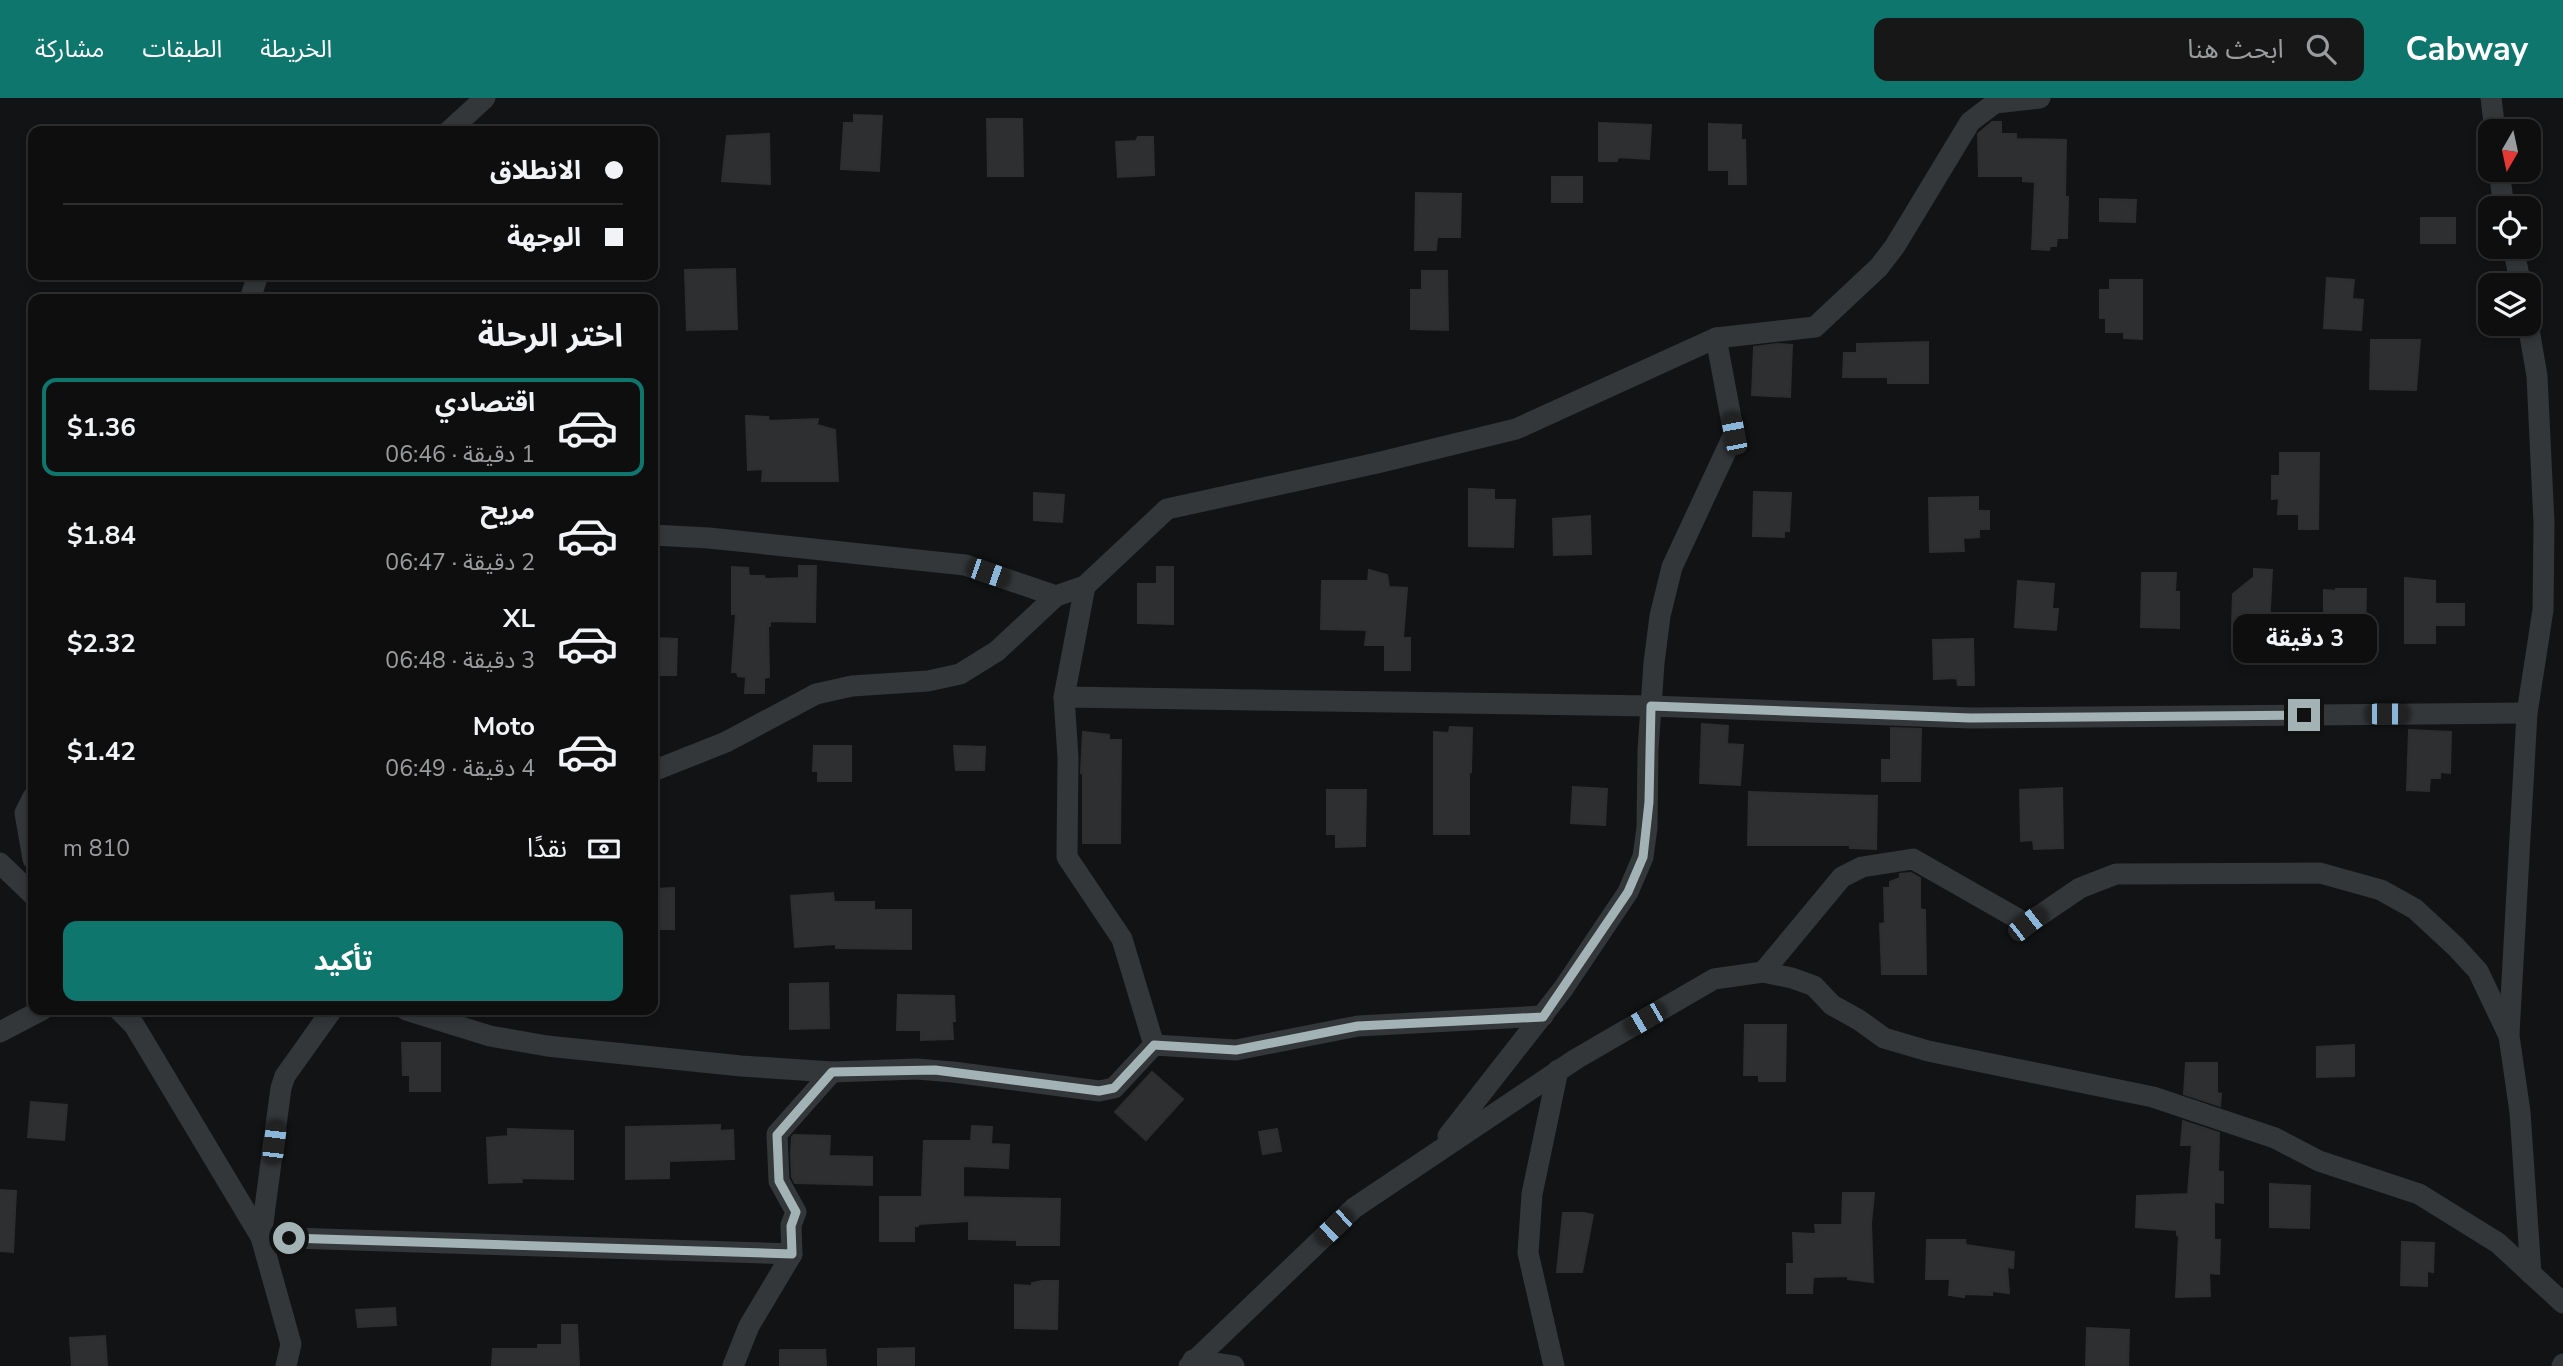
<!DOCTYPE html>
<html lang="ar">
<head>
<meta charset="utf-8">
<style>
  body { margin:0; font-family:"Nunito Sans","Noto Sans Arabic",sans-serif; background:#171718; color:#f1f3f6; direction:rtl; height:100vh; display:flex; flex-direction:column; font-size:26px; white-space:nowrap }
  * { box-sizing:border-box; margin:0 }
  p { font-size:23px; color:#9b9c9e }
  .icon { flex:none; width:38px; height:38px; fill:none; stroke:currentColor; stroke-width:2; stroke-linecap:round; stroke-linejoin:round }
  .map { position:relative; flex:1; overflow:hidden; direction:ltr }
  .details { position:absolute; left:28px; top:196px; width:630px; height:721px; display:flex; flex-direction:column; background:#0e0e0f; border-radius:14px; box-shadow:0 4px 10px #0003,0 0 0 2px #2e2e2f; direction:rtl }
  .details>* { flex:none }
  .top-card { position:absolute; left:28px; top:28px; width:630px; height:154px; border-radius:14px; box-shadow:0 4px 10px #0003,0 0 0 2px #2e2e2f; direction:rtl; display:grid; align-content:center; height:154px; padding:0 35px; background:#0e0e0f }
  .needle { width:46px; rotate:189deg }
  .fabs { position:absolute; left:2478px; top:21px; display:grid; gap:14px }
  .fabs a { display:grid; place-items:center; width:63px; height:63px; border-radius:14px; background:#0e0e0f; box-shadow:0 4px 10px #0003,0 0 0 2px #2e2e2f; font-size:35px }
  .end { position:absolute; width:32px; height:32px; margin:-16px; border:9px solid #a3b3b5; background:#111; box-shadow:0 0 0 4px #111 }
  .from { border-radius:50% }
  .bubble { position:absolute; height:49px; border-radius:14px; background:#0e0e0f; box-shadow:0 4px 10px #0003,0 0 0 2px #2e2e2f; font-size:23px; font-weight:700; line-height:49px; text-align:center; direction:rtl }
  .car { position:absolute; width:21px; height:42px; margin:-21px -10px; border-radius:9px; box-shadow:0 0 5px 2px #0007; background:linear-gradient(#222 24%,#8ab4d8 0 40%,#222 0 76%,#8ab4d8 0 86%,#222 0) }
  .top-card b { display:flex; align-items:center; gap:24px; height:66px; font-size:26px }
  .top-card b+b { border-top:2px solid #2e2e2f }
  .top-card i { width:18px; height:18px; background:#f1f3f6 }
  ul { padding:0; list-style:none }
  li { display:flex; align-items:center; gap:21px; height:98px; margin:0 14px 10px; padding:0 21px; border:4px solid transparent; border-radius:14px }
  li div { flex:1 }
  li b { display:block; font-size:26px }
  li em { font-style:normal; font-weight:700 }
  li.active { border-color:#0f766e }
  li>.icon { width:63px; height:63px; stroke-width:1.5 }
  h2 { padding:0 35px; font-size:32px; line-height:84px }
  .pay { display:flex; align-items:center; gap:18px; height:77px; padding:0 35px; font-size:26px }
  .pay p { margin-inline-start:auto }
  .action { display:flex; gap:14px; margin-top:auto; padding:14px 35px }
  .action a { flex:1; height:80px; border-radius:14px; background:#0f766e; color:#fff; font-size:28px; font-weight:700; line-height:80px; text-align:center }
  header { display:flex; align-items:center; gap:42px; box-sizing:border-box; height:98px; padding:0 35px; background:#0f766e; color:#fff }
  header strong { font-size:33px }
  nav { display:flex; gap:38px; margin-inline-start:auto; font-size:24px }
  .search { width:490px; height:63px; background:#171718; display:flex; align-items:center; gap:18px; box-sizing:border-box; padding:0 24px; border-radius:14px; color:#9b9c9e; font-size:26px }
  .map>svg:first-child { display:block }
  .building { fill:#2d2f30; stroke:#2c2e30; stroke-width:2 }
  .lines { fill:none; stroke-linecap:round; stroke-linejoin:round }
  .minor { stroke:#333739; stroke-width:21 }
  .route { stroke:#a3b3b5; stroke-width:9 }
</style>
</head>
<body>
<header>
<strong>Cabway</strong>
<div class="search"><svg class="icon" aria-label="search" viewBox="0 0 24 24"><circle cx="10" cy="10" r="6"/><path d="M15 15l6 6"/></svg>ابحث هنا</div>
<nav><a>الخريطة</a><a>الطبقات</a><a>مشاركة</a></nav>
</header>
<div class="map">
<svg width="2563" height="1268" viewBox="0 0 2563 1268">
  <rect width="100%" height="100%" fill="#121314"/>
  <g class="building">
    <polygon points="854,17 882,18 879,73 841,71 844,25 854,25"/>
    <polygon points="987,21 1022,21 1023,78 988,78"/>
    <polygon points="1992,24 2001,24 2001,36 2016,36 2016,41 2066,42 2065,99 2068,99 2067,140 2057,140 2056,148 2050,148 2049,152 2032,151 2035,84 2023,83 2023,78 1979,78 1978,36"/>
    <polygon points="1599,25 1651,27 1649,61 1618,59 1617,63 1599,63"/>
    <polygon points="1709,26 1741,27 1741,42 1745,42 1746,86 1729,86 1729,72 1709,72"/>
    <polygon points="769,36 770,86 722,83 727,38"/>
    <polygon points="1138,39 1153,39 1154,77 1118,79 1116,44 1136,43"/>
    <rect x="1552" y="79" width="30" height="25"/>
    <polygon points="1416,95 1461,96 1460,139 1437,139 1436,152 1415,152"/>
    <polygon points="2100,101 2136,102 2135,124 2100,123"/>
    <rect x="2421" y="120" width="34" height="25"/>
    <polygon points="735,171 737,231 687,232 685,172"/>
    <polygon points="1422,173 1447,173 1448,232 1411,231 1411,192 1422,192"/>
    <polygon points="2327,180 2354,182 2352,201 2363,202 2361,232 2324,230"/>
    <polygon points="2110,182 2142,182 2142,241 2124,240 2124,234 2106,234 2106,220 2100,220 2100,192 2110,192"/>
    <polygon points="2371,242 2420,242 2416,292 2370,291"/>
    <polygon points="1928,244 1928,285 1888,285 1888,279 1843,279 1844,255 1857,255 1857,246"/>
    <polygon points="1777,246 1792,247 1790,299 1752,297 1754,249"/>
    <polygon points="746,318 768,319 769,323 818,321 817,327 835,332 838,383 762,383 763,371 748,372"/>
    <polygon points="2280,355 2319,355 2318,431 2299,431 2299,416 2278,416 2279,400 2272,401 2272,378 2280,378"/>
    <polygon points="1469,391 1494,392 1494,402 1515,402 1513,449 1469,448"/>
    <polygon points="1754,394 1791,395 1789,433 1784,433 1784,439 1753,438"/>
    <polygon points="1034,395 1064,397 1062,424 1034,422"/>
    <polygon points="1978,399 1978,413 1989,413 1989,431 1979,431 1979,439 1963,440 1964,453 1930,454 1929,400"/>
    <polygon points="1590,418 1591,456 1554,457 1553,421"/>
    <polygon points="799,468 816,468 815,524 770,523 770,528 768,528 769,579 764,580 764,595 745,595 746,579 738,578 737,574 732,574 736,516 732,516 732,469 748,470 749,478 764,478 765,481 799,480"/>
    <polygon points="1157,469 1173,469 1173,526 1138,525 1138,486 1157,486"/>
    <polygon points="2254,471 2272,472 2269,529 2232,528 2233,496 2254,479"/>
    <polygon points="1369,472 1387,477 1389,489 1407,490 1403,540 1410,540 1410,572 1385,572 1385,547 1365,547 1367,532 1321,531 1322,483 1368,483"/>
    <polygon points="2142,475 2176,475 2175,494 2179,494 2179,530 2141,529"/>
    <polygon points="2405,480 2435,483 2435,506 2464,506 2464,527 2435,527 2435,545 2405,545"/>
    <polygon points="2018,483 2054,486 2052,511 2058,511 2056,532 2015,529"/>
    <polygon points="2336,491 2366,491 2365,534 2324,533 2324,492 2336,493"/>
    <polygon points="653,540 677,541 676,577 653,577"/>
    <polygon points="1973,541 1974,587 1958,587 1957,580 1934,581 1933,542"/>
    <polygon points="1702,626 1728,628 1727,646 1743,647 1740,687 1700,685"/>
    <polygon points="1450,629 1472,630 1471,674 1469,673 1469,736 1434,736 1434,634 1449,635"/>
    <polygon points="1891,630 1921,631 1920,683 1882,683 1882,662 1891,662"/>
    <polygon points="2409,632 2451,634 2450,675 2440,674 2440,680 2430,680 2429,693 2407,692"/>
    <polygon points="1083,634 1109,637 1109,642 1121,642 1120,745 1083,745 1083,675 1081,675"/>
    <polygon points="814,648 851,648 851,683 818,683 818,673 813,673"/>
    <polygon points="954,648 985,649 984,672 956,672"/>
    <polygon points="1573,689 1607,691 1605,727 1571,725"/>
    <polygon points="2062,690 2063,750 2034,751 2033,742 2021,743 2020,692"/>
    <polygon points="1327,692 1366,692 1365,748 1336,749 1336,736 1327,736"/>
    <polygon points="1749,694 1877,698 1876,751 1850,750 1850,747 1748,747"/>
    <polygon points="1911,775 1920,780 1920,811 1925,812 1926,876 1882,876 1880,826 1885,825 1884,790 1890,790 1890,784 1900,780 1900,776"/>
    <polygon points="674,790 674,831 653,831 653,791"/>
    <polygon points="833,795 834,804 874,804 874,812 911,812 911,851 836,850 836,846 795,849 791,798"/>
    <polygon points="828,885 829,930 790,931 790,886"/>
    <polygon points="898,897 954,898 955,923 952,923 953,941 921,942 921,932 897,932"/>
    <polygon points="1745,927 1786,927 1785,983 1759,983 1759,977 1744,977"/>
    <polygon points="402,945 440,945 440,993 410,993 410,977 403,977"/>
    <polygon points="2354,947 2354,978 2317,979 2317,949"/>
    <polygon points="2186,965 2217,965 2217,995 2221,996 2220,1008 2184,996"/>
    <polygon points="1152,974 1183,1001 1146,1042 1115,1014"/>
    <polygon points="31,1004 67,1007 64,1042 28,1039"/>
    <polygon points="2183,1023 2219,1035 2218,1074 2223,1074 2223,1105 2214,1104 2214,1142 2220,1142 2219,1176 2209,1175 2210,1198 2176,1199 2179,1138 2177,1137 2177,1132 2136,1129 2137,1098 2188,1096 2192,1047 2181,1047"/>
    <polygon points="720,1027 720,1033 733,1032 734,1061 669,1063 669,1080 626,1081 626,1029"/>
    <polygon points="972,1028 992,1029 991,1046 1009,1047 1008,1070 963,1068 963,1099 1060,1101 1059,1147 1017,1147 1017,1142 969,1141 969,1123 918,1126 918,1128 914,1128 914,1143 880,1143 880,1099 922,1099 924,1043 971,1043"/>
    <polygon points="508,1031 573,1033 573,1081 521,1080 522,1084 489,1085 487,1040 508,1038"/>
    <polygon points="1277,1031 1281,1053 1263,1056 1259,1034"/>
    <polygon points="794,1037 830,1038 829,1058 872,1059 872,1087 795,1085 792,1079 791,1056 792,1039"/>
    <polygon points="2270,1086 2310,1088 2309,1130 2270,1129"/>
    <polygon points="0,1092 16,1093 13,1154 0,1153"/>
    <polygon points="1843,1095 1874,1095 1871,1125 1873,1184 1848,1181 1848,1178 1813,1179 1812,1195 1787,1195 1787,1166 1794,1166 1793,1135 1816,1136 1815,1127 1842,1127"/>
    <polygon points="1563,1115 1584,1115 1593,1117 1582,1174 1557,1174"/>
    <polygon points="1927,1142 1965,1142 1966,1147 2014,1154 2013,1170 2007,1169 2009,1195 1992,1193 1992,1197 1964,1196 1964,1199 1949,1197 1950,1181 1926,1181"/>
    <polygon points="2402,1144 2434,1145 2433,1174 2427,1173 2427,1188 2401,1187"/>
    <polygon points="1042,1183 1058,1183 1057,1231 1015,1230 1015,1187 1032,1188 1032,1185"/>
    <polygon points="395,1210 396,1227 358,1229 356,1212"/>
    <polygon points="562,1227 577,1227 579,1268 492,1268 493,1251 538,1251 538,1247 562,1247"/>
    <polygon points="2087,1230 2129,1232 2128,1268 2086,1268"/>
    <polygon points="105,1238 107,1268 72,1268 70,1240"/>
    <polygon points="914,1250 914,1268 878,1268 878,1251"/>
    <polygon points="780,1252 825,1252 826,1268 780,1268"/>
  </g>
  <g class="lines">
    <g class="minor">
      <polyline points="2491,0 2495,33"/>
      <polyline points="449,33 485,0"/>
      <polyline points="2499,72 2504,110"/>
      <polyline points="2513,149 2521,187"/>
      <polyline points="250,201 258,177"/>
      <polyline points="653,437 709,440 965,467 1056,498"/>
      <polyline points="1085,488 1064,599 1068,660 1067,759 1122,841 1154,947"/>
      <polyline points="1064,599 1651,608 1970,620 2527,615"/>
      <polyline points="653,673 726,644 816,596 852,588 928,583 960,576 997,553 1056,498 1085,488 1167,411 1377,365 1516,331 1716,240"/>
      <polyline points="33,699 25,715 33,761"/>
      <polyline points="0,765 33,797"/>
      <polyline points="1763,874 1842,779 1862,769 1913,761 2027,826 2080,790 2116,776 2320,775 2381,792 2415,811 2456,849 2478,873 2509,938 2520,1014 2531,1176"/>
      <polyline points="119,912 134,927 261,1139 792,1156"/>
      <polyline points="406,912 490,938 547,948 741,968 832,974 917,971 953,974 1099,993 1114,990 1154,947 1236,952 1358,928 1543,918"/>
      <polyline points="0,934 42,912"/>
      <polyline points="2509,936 2527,615 2543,512 2544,425 2537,278 2528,226"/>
      <polyline points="1448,1038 1563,891 1628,794 1643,759 1647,730 1648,652 1654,565 1660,518 1672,469 1734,336 1716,240 1815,229 1879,169 1895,148 1970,24 1995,5 2040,0"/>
      <polyline points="1193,1262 1234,1268"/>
      <polyline points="286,1268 291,1246 261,1139 281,990 285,978 332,912"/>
      <polyline points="733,1268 749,1228 792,1156 791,1127 796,1114 779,1083 777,1036 832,974"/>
      <polyline points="1189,1268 1354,1110 1576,961 1714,881 1763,874 1792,880 1814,888 1832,907 1859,922 1884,940 1928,953 2153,999 2275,1040 2319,1063 2419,1096 2498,1145 2563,1205"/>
      <polyline points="1554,1268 1528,1155 1532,1096 1558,972"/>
      <polyline points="2562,1268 2563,1266"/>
    </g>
  </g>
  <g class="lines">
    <polyline class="route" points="289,1140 792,1156 791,1128 796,1114 779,1083 777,1037 832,974 935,972 1099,993 1114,990 1154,947 1236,952 1358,928 1543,919 1628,794 1643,759 1649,704 1651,608 1970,620 2304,617"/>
  </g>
</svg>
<div class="fabs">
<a><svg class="needle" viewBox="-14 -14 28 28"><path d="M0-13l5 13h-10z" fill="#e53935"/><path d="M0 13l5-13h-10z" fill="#9b9c9e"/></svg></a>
<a><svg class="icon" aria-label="locate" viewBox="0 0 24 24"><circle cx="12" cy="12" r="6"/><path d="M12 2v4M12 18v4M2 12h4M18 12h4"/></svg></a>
<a><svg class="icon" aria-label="layers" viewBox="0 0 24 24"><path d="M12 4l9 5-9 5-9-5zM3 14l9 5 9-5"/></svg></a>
</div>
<i class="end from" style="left:289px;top:1140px"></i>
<i class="end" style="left:2304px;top:617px"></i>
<div class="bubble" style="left:2233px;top:516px;width:144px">3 دقيقة</div>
<i class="car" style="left:1734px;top:336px;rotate:349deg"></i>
<i class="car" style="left:988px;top:475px;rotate:109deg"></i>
<i class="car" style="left:2387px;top:616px;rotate:90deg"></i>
<i class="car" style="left:2027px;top:826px;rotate:52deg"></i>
<i class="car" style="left:1645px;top:921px;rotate:240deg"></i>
<i class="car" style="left:274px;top:1044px;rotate:7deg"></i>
<i class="car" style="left:1334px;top:1129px;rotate:227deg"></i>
<div class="top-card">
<b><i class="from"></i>الانطلاق</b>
<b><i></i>الوجهة</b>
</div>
<section class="details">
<h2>اختر الرحلة</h2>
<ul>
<li class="active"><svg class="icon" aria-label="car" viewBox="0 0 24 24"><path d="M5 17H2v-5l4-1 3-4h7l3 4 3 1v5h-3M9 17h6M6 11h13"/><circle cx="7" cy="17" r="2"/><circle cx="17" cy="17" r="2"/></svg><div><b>اقتصادي</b><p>1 دقيقة · 06:46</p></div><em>$1.36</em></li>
<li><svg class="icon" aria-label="car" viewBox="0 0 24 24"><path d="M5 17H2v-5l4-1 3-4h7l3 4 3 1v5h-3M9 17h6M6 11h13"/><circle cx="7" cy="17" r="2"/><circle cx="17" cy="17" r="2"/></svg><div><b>مريح</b><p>2 دقيقة · 06:47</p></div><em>$1.84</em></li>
<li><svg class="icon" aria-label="car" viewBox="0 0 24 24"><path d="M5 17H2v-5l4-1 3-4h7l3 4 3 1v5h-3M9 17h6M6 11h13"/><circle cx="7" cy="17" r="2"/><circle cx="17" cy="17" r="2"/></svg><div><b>XL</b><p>3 دقيقة · 06:48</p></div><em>$2.32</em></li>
<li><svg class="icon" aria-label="car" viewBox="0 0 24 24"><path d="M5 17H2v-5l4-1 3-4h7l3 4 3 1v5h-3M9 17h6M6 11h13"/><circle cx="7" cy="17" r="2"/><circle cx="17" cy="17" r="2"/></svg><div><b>Moto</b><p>4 دقيقة · 06:49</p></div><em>$1.42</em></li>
</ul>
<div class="pay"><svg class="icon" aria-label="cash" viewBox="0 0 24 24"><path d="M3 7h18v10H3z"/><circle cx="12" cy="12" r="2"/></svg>نقدًا<p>810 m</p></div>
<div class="action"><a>تأكيد</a></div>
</section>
</div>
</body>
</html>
